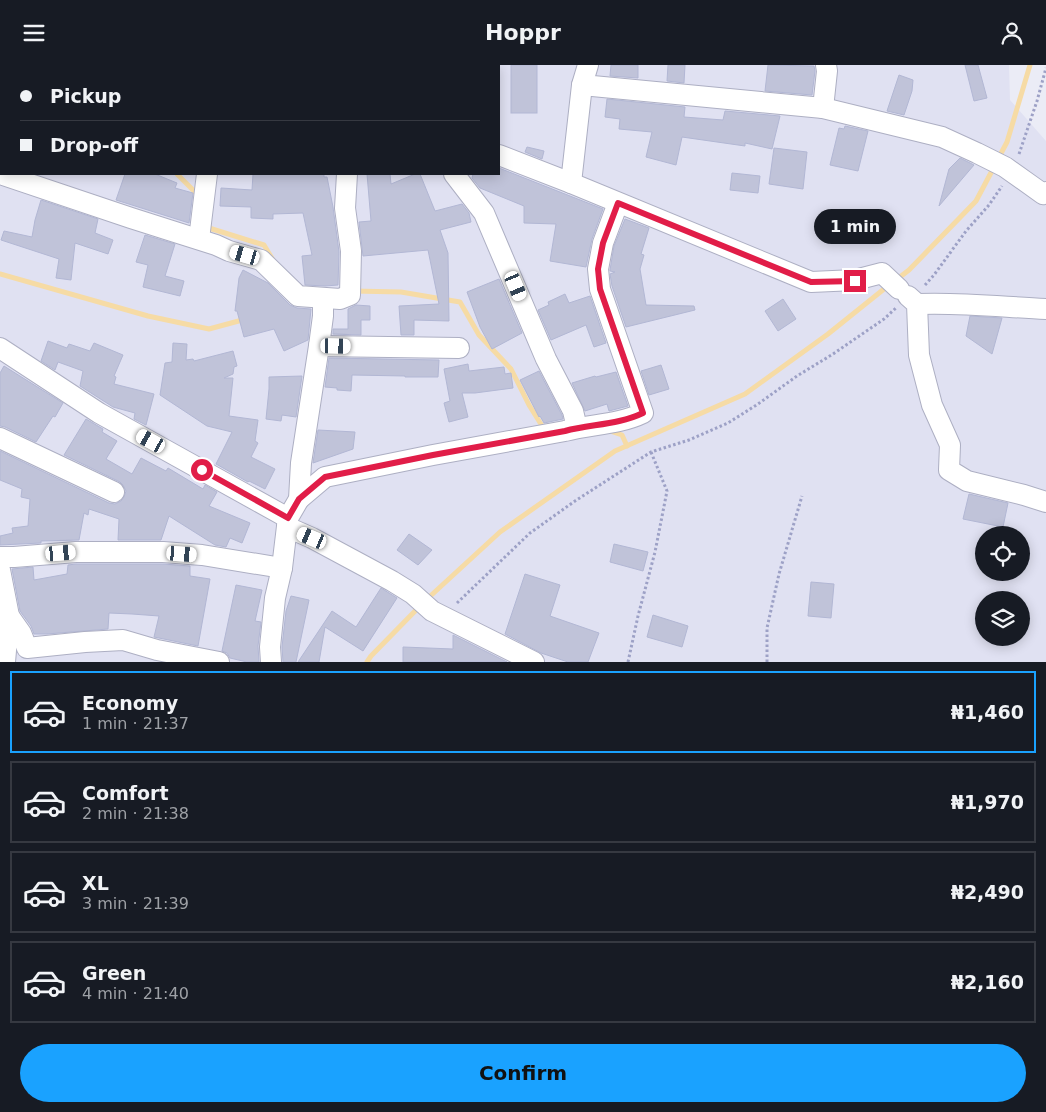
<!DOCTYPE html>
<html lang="en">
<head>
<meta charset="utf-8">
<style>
  body { margin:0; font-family:"DejaVu Sans",sans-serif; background:#20242c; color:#f1f3f6; height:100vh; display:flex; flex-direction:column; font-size:19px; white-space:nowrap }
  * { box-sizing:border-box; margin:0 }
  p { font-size:16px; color:#9ea1a6 }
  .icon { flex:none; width:28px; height:28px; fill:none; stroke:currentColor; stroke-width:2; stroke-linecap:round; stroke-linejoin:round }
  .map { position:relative; height:597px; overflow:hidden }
  .panel { display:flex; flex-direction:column; background:#171b24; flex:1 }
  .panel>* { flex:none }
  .guide { position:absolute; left:0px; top:0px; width:500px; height:110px; box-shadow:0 2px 12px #0003; display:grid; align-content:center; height:110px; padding:0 20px; background:#171b24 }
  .buttons { position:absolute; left:975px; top:461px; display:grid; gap:10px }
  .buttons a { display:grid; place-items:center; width:55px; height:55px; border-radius:50%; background:#171b24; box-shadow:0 2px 12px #0003; font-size:25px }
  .end { position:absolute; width:22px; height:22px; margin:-11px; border:6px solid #e11d48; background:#fff; box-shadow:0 0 0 2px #fff }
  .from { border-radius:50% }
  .bubble { position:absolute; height:35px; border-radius:18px; background:#171b24; box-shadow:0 2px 12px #0003; font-size:16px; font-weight:700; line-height:35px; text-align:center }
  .car { position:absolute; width:15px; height:30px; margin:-15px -8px; border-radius:6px; box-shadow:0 0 4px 1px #0007; background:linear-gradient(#fff 24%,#345 0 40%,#fff 0 76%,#345 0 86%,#fff 0) }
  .guide b { display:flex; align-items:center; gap:18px; height:48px; font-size:19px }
  .guide b+b { border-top:1px solid #363941 }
  .guide i { width:12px; height:12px; background:#f1f3f6 }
  ul { padding:9px 0 0; list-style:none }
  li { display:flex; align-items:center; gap:15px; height:82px; margin:0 10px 8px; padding:0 10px; border:2px solid #363941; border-radius:0px }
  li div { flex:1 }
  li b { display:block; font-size:19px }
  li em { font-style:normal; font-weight:700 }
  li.selected { border-color:#1aa2ff }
  li>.icon { width:45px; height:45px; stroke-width:1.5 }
  .cta { display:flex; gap:10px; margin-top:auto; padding:10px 20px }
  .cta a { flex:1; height:58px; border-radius:30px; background:#1aa2ff; color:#111; font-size:20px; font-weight:700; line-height:58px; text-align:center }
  header { display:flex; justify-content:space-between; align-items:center; height:65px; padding:0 20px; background:#171b24; font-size:22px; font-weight:700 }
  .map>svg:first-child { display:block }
  .residential { fill:#e0e1f2; fill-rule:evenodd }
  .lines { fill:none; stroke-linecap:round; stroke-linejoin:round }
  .stream { stroke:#f6dba5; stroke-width:5 }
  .building { fill:#c0c3d9; stroke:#b2b7d4 }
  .minor-casing { stroke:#adafc3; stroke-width:22 }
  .path { stroke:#9da1c6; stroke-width:3; stroke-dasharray:2.5 2.5; stroke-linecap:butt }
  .minor { stroke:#fff; stroke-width:20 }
  .route { stroke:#e11d48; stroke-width:6 }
</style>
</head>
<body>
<header><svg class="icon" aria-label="menu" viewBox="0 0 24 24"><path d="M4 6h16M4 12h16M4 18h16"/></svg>Hoppr<svg class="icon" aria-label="person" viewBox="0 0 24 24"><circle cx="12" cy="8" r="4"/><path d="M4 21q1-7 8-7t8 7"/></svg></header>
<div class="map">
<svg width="1046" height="597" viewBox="0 0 1046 597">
  <rect width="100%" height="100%" fill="#ebecf6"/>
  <path class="residential" d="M151 0H1009L1010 35 1046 76V597H0V26H1V109H499V1H144ZM984 470H1021V508H984ZM984 535H1021V572H984Z"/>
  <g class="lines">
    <g class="stream">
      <polyline points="0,21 1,22"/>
      <polyline points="998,94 1007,77 1030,0"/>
      <polyline points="177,109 198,130"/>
      <polyline points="209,159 209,163 264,180 273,195"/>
      <polyline points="0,209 148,251 209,264 246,254"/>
      <polyline points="896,215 909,205 976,136 994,102"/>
      <polyline points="353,226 401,227 460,237 479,270 511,304 529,340 544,364"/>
      <polyline points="610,366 622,370 627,381"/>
      <polyline points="426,535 500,467 615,386 745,329 828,269 889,220"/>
      <polyline points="367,597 371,591 420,541"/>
    </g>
  </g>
  <g class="building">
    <rect x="511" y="0" width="26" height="48"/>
    <polygon points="611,0 638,0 638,13 610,11"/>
    <polygon points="668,0 685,0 684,18 667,16"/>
    <polygon points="768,0 814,1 815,6 812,30 765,26"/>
    <polygon points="965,0 978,0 987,33 974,36"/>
    <polygon points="899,10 913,15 912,26 904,50 887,46"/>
    <polygon points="607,34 685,42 684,52 723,55 725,46 780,51 772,84 745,78 745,81 682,72 676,100 646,92 652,67 619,64 620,54 605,52"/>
    <polygon points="845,61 868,66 858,106 830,100 839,63 844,64"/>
    <polygon points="527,82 544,86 542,94 525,87"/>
    <polygon points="774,83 807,87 803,124 769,119"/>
    <polygon points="960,93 974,100 939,141 949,104"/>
    <polygon points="499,103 603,144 592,174 586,202 550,196 556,159 524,158 524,141 480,123 472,113 473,109 499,109"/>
    <polygon points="732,108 760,111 758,128 730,125"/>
    <polygon points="125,109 155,109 177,118 175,123 193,128 189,158 116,135"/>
    <polygon points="253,109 324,109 324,112 327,112 333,142 339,187 338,220 325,221 305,220 302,191 312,190 303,148 273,149 273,154 251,153 251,142 220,141 221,123 252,125"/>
    <polygon points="367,109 390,109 391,119 415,109 420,109 435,146 462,139 469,148 471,157 440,165 448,188 449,256 414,255 414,270 401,270 399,241 439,239 428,185 363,191 359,157 371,156"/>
    <polygon points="41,135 98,154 95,168 113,175 108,189 75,178 71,215 56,213 59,194 1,175 4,166 32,172 35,155"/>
    <polygon points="625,154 649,163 641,189 644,190 640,204 646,240 694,241 695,245 626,262 612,221 610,209 615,207 610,206 610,205 614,181"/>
    <polygon points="145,170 175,179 165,211 184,216 180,231 143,222 148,200 136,197"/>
    <polygon points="243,205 268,218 290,240 297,243 311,244 308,275 284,286 274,264 244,272 237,246 235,246 239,213"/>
    <polygon points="499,214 522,268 492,284 480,262 467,227"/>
    <polygon points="565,229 569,238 590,231 606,278 594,282 586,260 551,275 538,245 549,240 548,237"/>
    <polygon points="783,234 796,254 778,266 765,246"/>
    <polygon points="356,240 370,241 370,255 361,255 361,270 333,269 333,264 348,264 348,244"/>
    <polygon points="970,251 1002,253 992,289 966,271"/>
    <polygon points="48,276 67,283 69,279 90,286 94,278 123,290 114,311 116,312 114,319 154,329 146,360 134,354 135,348 113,342 80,321 83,306 58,297 55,305 41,296"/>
    <polygon points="173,278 187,279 186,295 193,294 194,296 233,286 237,301 234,302 233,309 224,313 233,313 229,351 258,355 255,376 258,378 251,392 275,404 265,424 249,416 248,417 216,399 232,367 207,361 160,330 165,298 172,297"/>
    <polygon points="329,293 439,295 438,312 405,312 405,311 352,310 351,326 337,325 337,323 325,322"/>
    <polygon points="468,299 469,306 504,302 505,309 511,308 513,323 475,328 462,328 468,352 449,357 444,338 450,336 444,304"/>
    <polygon points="661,300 669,324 649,330 641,306"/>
    <polygon points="4,301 63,338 55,352 53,351 36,377 5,362 0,361 0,308"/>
    <polygon points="539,306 562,350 563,354 544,358 540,351 539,352 520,315"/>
    <polygon points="616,307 628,341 609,346 607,339 585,346 572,318 595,311 596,312"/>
    <polygon points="302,311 296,352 282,350 281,356 266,354 269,324 269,312"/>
    <polygon points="86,354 103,364 102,367 117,376 106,394 132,409 141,393 166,406 168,403 203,424 205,420 217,427 209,441 250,458 242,478 230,473 226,482 215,480 169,451 161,475 118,475 119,454 89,444 88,450 84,448 79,475 41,476 41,478 0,480 0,471 13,468 12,463 28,461 30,434 21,432 22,424 0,415 0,386 109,438 115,439 121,436 124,432 126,426 123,420 120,417 64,390"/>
    <polygon points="318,365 355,367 353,384 313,398"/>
    <polygon points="969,429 1008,438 1003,462 963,454"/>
    <polygon points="409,469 432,485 418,500 397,485"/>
    <polygon points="614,479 648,487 643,506 610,497"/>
    <polygon points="76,499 163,499 190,501 190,511 210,514 198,581 154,572 159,551 132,549 109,548 108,564 47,569 34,569 31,561 20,546 12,504 33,502 34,515 67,509 68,500"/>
    <polygon points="525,509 560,520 550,551 599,568 588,597 568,597 541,588 505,569"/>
    <polygon points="811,517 834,519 831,553 808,551"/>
    <polygon points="236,520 262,525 255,556 261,557 258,581 259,597 247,597 230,593 227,588 222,586"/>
    <polygon points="381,523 397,533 363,586 325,562 319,597 298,597 332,546 356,562"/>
    <polygon points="291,531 309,535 296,597 283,597 282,582 286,546"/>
    <polygon points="653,550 688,561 682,582 647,572"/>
    <polygon points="453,570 507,597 403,597 403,582 453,584"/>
  </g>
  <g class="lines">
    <defs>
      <g id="minor">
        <polyline points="582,20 823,43 942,72 977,88 1005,102 1043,129 1046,127"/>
        <polyline points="823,43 827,6 826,0"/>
        <polyline points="499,90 571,118 811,217 855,215 882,208 899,224"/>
        <polyline points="0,109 131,153 216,180 229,186 261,195 298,231 340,234 350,230 351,186 345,143 347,109"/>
        <polyline points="454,109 484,148 546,294 573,346 577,363"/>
        <polyline points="571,118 582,20 588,0"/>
        <polyline points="199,174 207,109"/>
        <polyline points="908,231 917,239 919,290 932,340 950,380 949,405 967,416 1024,430 1046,437"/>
        <path d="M917 239C960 237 1003 242 1046 244"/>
        <polyline points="319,281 459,283"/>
        <polyline points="0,283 99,348 288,453"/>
        <polyline points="0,373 114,427"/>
        <path d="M299 434 325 412 433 390 565 366C591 359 618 360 643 348L600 224 598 204 603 178 618 138"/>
        <polyline points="287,462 312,473 392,516 413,529 432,546 534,597"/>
        <polyline points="0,492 14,492 76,487 163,487 202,490 282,503"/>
        <polyline points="0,505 9,551 5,597"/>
        <polyline points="9,551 21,568 27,583 85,577 123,575 157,585 219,597"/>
        <polyline points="271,597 270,582 275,533 282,503 288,453 299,434 301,398 319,281 323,251 323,233"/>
      </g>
    </defs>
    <use href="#minor" class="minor-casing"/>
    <g class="path">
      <polyline points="1019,89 1037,36 1046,3"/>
      <polyline points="925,220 934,210 966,166 989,140 1002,121"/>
      <polyline points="457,538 530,468 575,436 651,387 689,375 728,358 758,339 797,311 833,289 884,254 897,242"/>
      <polyline points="628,597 638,551 655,487 667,426 651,387"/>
      <polyline points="767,597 767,563 779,509 802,431"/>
    </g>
    <use href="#minor" class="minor"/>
  </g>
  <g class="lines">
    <path class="route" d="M202 405 288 453 299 434 325 412 433 390 565 366C591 359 618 360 643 348L600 224 598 204 603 178 618 138 811 217 855 216"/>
  </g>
</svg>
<div class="buttons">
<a><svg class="icon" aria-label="locate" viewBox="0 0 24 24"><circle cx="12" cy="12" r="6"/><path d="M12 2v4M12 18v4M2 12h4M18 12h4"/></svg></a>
<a><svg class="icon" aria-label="layers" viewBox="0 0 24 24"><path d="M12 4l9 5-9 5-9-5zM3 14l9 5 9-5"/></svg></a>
</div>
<i class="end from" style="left:202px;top:405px"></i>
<i class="end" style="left:855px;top:216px"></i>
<div class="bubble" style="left:814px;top:144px;width:82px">1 min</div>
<i class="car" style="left:245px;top:190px;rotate:286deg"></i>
<i class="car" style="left:516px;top:221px;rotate:157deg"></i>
<i class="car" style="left:336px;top:281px;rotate:91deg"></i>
<i class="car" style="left:151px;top:376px;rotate:299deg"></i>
<i class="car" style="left:312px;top:473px;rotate:293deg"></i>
<i class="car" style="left:61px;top:488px;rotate:85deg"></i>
<i class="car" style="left:182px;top:489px;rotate:94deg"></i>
<div class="guide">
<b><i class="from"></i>Pickup</b>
<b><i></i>Drop-off</b>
</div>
</div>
<section class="panel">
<ul>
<li class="selected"><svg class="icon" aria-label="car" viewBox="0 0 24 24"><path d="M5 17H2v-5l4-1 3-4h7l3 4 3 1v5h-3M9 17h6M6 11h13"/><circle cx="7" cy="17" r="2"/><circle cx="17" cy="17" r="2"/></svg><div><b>Economy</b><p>1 min · 21:37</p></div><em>₦1,460</em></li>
<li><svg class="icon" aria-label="car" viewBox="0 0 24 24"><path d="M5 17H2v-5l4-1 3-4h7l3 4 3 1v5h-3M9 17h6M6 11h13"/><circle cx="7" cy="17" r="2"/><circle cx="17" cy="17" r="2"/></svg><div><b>Comfort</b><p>2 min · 21:38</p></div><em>₦1,970</em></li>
<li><svg class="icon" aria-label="car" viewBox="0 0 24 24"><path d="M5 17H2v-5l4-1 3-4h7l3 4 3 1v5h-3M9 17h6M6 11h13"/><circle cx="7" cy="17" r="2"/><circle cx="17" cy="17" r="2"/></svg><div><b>XL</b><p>3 min · 21:39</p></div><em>₦2,490</em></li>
<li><svg class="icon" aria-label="car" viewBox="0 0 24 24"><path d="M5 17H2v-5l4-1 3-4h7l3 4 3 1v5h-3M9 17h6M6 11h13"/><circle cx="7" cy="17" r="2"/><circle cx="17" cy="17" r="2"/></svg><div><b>Green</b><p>4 min · 21:40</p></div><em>₦2,160</em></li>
</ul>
<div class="cta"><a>Confirm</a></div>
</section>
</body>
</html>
